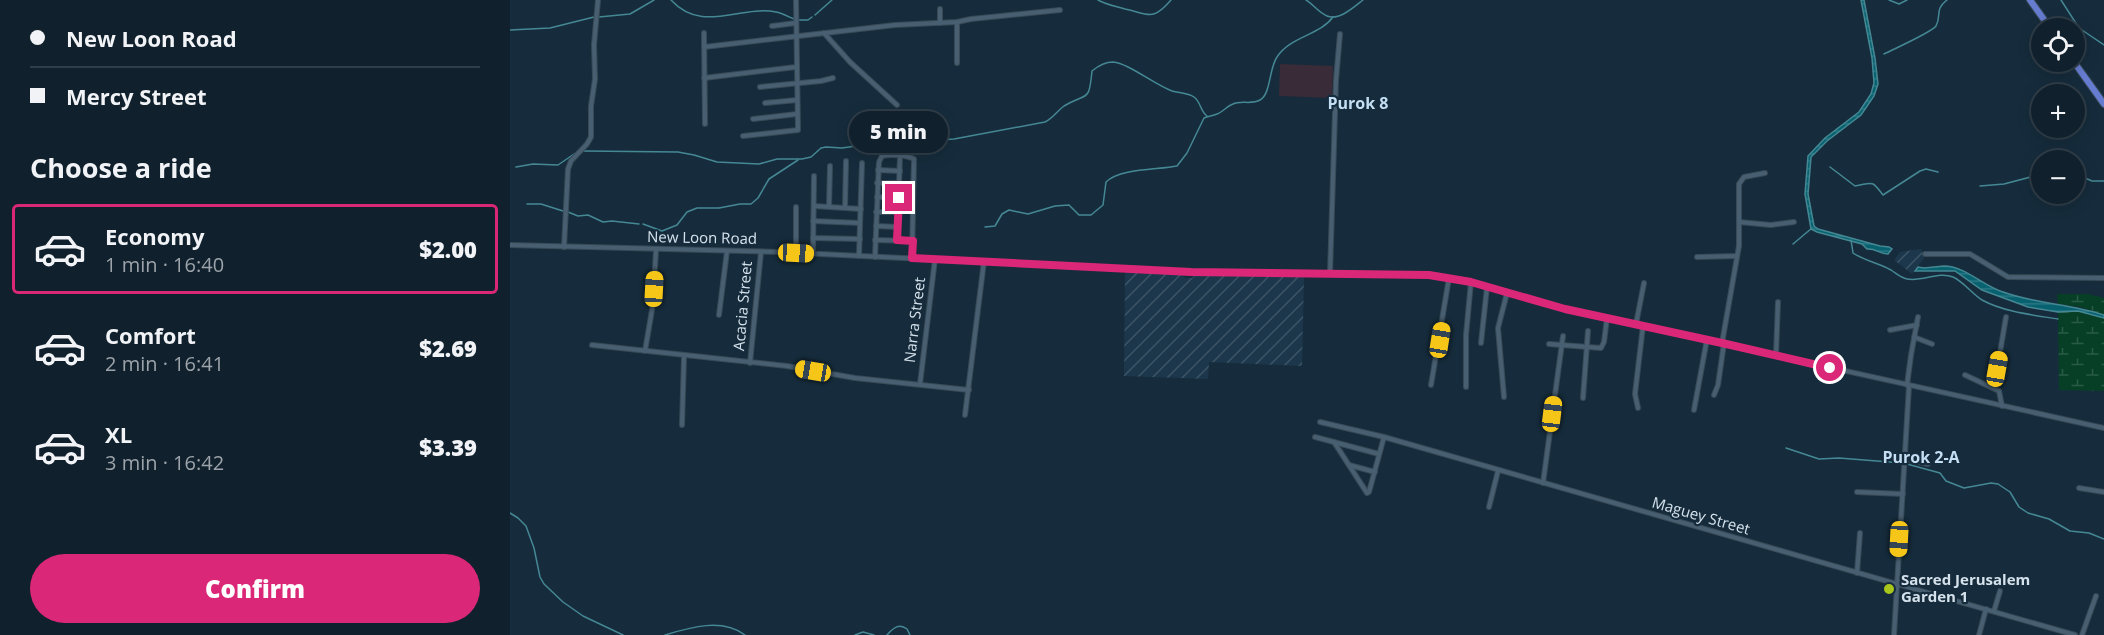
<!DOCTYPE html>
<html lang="en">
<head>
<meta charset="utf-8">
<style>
  body { margin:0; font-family:"Open Sans",sans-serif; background:#192935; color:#f1f3f6; height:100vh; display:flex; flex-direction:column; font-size:22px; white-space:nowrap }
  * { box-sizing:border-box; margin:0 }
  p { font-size:20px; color:#9ca3aa }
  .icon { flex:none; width:33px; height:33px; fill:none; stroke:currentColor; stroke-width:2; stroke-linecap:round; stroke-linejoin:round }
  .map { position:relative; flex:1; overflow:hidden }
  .side { display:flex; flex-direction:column; background:#10212d; width:510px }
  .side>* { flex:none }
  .hud { display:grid; align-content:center; height:132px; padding:0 30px; background:#10212d }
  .fabs { position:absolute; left:1521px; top:18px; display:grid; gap:12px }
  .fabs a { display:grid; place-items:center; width:54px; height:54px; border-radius:50%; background:#10212d; box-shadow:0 3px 15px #0003,0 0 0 2px #303e49; font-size:30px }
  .end { position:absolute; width:27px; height:27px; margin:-14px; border:8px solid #db2777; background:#fff; box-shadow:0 0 0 3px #fff }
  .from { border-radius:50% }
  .bubble { position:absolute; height:42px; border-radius:21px; background:#10212d; box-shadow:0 3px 15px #0003,0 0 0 2px #303e49; font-size:20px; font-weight:800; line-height:42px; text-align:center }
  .car { position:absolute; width:18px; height:36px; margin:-18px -9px; border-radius:8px; box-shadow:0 0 4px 2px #0007; background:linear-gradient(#f5c518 24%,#345 0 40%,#f5c518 0 76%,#345 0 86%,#f5c518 0) }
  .hud b { display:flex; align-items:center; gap:21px; height:57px; font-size:22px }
  .hud b+b { border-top:2px solid #303e49 }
  .hud i { width:15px; height:15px; background:#f1f3f6 }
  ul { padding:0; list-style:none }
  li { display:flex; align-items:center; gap:18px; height:90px; margin:0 12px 9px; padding:0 18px; border:3px solid transparent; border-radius:6px }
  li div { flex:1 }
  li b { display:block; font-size:22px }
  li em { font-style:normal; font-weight:800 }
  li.on { border-color:#db2777 }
  li>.icon { width:54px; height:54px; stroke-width:1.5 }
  h2 { padding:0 30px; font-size:27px; line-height:72px }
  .primary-button { display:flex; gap:12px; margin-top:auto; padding:12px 30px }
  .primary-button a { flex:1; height:69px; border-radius:36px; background:#db2777; color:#fff; font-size:24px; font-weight:800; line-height:69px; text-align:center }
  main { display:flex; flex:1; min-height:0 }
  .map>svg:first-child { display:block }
  .industrial { fill:url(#industrial-furrows) }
  .education { fill:#3a2b38 }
  .wetland { fill:url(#wetland-marsh) }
  .water { fill:url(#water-rules); stroke:#458894; stroke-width:1.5 }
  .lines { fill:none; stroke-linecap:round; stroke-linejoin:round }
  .stream { stroke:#458894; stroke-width:1.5 }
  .minor-casing { stroke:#384a57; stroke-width:6 }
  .trunk-casing { stroke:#384a57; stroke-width:8 }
  .minor { stroke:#485f71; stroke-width:4 }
  .trunk { stroke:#667cd0; stroke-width:6 }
  .route { stroke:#db2777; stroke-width:8 }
  .poi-dot { fill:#a9c71b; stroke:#162c3c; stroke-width:2 }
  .labels { text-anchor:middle; stroke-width:4.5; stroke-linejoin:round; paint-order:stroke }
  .street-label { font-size:15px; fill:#d5e2ec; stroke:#162c3c }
  .poi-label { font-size:15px; font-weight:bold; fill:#d5e2ec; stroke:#162c3c; text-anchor:start }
  .neighbourhood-label { font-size:16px; font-weight:bold; fill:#c4def3; stroke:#162c3c }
</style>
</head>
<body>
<main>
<section class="side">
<div class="hud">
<b><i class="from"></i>New Loon Road</b>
<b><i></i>Mercy Street</b>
</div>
<h2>Choose a ride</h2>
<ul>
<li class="on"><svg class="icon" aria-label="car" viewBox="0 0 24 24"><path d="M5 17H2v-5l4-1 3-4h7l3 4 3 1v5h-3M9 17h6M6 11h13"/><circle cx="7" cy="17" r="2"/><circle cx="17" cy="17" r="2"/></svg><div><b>Economy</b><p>1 min · 16:40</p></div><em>$2.00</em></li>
<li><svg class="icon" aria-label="car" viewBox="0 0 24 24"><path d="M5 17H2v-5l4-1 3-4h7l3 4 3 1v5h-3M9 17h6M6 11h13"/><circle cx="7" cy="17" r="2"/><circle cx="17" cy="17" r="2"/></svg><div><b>Comfort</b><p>2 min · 16:41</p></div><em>$2.69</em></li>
<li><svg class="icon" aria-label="car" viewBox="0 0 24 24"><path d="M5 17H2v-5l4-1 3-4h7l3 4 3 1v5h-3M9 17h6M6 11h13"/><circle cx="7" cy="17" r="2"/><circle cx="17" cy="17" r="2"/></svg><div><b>XL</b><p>3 min · 16:42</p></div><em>$3.39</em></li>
</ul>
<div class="primary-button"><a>Confirm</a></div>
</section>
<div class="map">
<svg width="1594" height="635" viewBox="0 0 1594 635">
  <defs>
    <pattern id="industrial-furrows" width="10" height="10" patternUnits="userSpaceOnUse" patternTransform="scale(1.5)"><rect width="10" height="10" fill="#1c374b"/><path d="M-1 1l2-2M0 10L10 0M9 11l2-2" fill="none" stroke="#3c5465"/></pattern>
    <pattern id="wetland-marsh" width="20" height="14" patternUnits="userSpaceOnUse" patternTransform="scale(1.5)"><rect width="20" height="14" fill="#063f25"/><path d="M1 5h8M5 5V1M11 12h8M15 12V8" fill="none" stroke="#295a45"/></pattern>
    <pattern id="water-rules" width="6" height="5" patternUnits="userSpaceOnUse" patternTransform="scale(1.5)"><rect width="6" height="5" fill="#07616f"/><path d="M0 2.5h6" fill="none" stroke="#2a7784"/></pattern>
  </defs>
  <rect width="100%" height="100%" fill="#162c3c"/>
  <g class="industrial">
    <polygon points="1411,249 1414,258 1402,274 1384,260 1390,252"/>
    <polygon points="615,272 671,274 675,278 682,278 685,275 794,277 792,366 699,362 698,379 614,376"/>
  </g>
  <polygon class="education" points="770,64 823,66 822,98 769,96"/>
  <g class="wetland">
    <polygon points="1547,294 1578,294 1594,298 1594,315 1570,307 1548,304"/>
    <polygon points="1559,310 1568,311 1594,318 1594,391 1549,390 1548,312"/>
  </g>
  <g class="water">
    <path d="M1351 0H1354L1365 58 1368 84 1364 96 1351 115 1317 141 1301 157 1298 194 1304 226 1308 229 1370 246 1379 247 1382 249 1378 254C1369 254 1366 248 1357 249L1352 244 1307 232 1301 229 1295 194 1298 156 1315 138 1349 112 1361 94 1364 83 1362 58Z"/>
    <path d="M1434 266C1455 266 1473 286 1493 292 1526 304 1561 304 1594 315V318L1568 311 1548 312 1518 307 1472 290 1445 271H1405L1408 267 1414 268Z"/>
  </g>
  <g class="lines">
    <g class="stream">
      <path d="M161 0C192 34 229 5 266 12 272 13 279 17 284 19"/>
      <path d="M588 0C597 5 605 6 615 9 639 14 642 22 661 0"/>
      <path d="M796 0C803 4 809 13 817 16 829 21 844 7 853 0"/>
      <polyline points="1379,0 1389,4 1397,0"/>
      <polyline points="1551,0 1569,28 1594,45"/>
      <polyline points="305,15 322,0"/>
      <polyline points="89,17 120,14 144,0"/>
      <polyline points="288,20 298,20 302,17"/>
      <polyline points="0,30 40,28 84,17"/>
      <path d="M1374 54C1384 49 1422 32 1426 26 1432 15 1424 10 1437 0"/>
      <path d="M74 151 168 152 184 155 207 162 249 164 267 159H292L301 157 311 148 316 147 332 148 346 146 370 150 377 149 387 138 395 135 414 141 444 139 535 122C543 118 547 111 554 106 578 92 579 103 582 71 588 66 595 62 603 62 618 63 645 85 662 91 669 93 678 93 684 97 691 102 690 111 697 116"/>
      <polyline points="6,167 23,164 48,165 67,152"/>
      <path d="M1320 167 1345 186C1363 183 1361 179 1373 195L1410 171 1416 169 1428 172"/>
      <polyline points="1564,173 1582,181 1594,181"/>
      <polyline points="1470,186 1494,184 1532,174"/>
      <polyline points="17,204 31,204 53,211"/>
      <polyline points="58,212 68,216 78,215 93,222 102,221 129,224"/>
      <polyline points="133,224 152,231 167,225 177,212 187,208 209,208 230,204 241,204 248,198 259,179 288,160"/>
      <path d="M475 227 485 226 492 214 499 210 518 214 545 206 559 205 569 215H581L593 205 596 182C610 168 648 170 667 166L677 153 694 118C698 116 702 116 707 114 713 112 717 106 723 104 731 100 742 105 750 100 761 94 759 68 767 57 781 36 809 36 823 17"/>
      <path d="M1341 240 1343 253C1355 261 1369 263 1381 270 1387 274 1391 278 1397 279 1413 282 1428 271 1443 277 1454 282 1462 294 1472 300 1494 312 1523 315 1548 319"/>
      <polyline points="1283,244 1302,228"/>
      <polyline points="1276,448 1309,459 1329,458 1392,463"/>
      <polyline points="1397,464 1430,473 1436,481 1454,488 1481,483 1488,484 1500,492 1509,507 1518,513 1539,519 1560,531 1579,533 1594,539"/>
      <polyline points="0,513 8,518 16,526 24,548 30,577 34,584 53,602 73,616 113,635"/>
      <path d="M155 635C181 627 212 618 235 635"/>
      <polyline points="345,635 353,632 364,635"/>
      <path d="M377 635C383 628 389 623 397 629L400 635"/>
    </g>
    <defs>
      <g id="minor">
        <polyline points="430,9 430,23"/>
        <polyline points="447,22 447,63"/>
        <polyline points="262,26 286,23"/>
        <polyline points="194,33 195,124"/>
        <polyline points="314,33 340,62 387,105"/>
        <polyline points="194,47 385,25 447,22 461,19 550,10"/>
        <polyline points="194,78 286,67"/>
        <polyline points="250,87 311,81 323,78"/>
        <polyline points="255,103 287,100"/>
        <polyline points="243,119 287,114"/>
        <polyline points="233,136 288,130 286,0"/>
        <polyline points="368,170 390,171"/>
        <polyline points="367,183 389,183"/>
        <polyline points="367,197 389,198"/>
        <polyline points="304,206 351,209"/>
        <polyline points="319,207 320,166"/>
        <polyline points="335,208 336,161"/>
        <polyline points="366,212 388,212"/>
        <polyline points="303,221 350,223"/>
        <polyline points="1229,222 1261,225 1284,222"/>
        <polyline points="366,226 388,227"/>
        <polyline points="303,238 350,239"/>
        <polyline points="365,240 403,241"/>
        <polyline points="387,240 390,156"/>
        <polyline points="0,245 269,252 681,272 919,275 961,282 1055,309 1594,428"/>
        <polyline points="54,247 58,169 61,161 77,144 81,137 81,106 85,79 84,45 88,0"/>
        <polyline points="286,253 286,207"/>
        <polyline points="303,254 304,176"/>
        <polyline points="1415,254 1460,254 1498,277 1594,278"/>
        <polyline points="349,256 352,163"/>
        <path d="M365 257 369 162 372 156C381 154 396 155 404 159L402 258"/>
        <polyline points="1187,257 1227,256"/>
        <polyline points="820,274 826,80 830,34"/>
        <polyline points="209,315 217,251"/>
        <polyline points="1126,324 1134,283"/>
        <polyline points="1380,330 1407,325"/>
        <polyline points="1404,337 1422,344"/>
        <polyline points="971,343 977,287"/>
        <polyline points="1212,343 1229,246 1229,184 1234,177 1255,173"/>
        <polyline points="1039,344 1091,348 1094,342 1097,318"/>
        <polyline points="82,345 277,366 345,378 459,390"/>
        <polyline points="135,351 143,304 146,250"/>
        <polyline points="1266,355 1268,302"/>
        <polyline points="240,363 251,252"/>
        <polyline points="1455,375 1489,391 1492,406"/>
        <polyline points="410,384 425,259"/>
        <polyline points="921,385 939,278"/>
        <polyline points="1397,385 1401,355 1408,317"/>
        <polyline points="956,387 956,335 961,282"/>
        <polyline points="1484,388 1496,317"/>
        <polyline points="1204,395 1208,385 1214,343"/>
        <polyline points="994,397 988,328 997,293"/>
        <polyline points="1073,398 1078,331"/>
        <polyline points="1128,408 1125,394 1133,326"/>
        <polyline points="1184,410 1197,339"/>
        <polyline points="455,415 474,261"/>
        <polyline points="810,422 874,437 1565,635"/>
        <polyline points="172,425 174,357"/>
        <polyline points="805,437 869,454"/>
        <polyline points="824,442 857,493 859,492 874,437"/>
        <polyline points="1395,459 1418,464"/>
        <polyline points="839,465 865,472"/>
        <polyline points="1033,483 1053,336"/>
        <polyline points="1569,488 1594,492"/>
        <polyline points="1347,492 1393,494"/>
        <polyline points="979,507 988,471"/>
        <polyline points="1347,573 1350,533"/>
        <polyline points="1484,611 1490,591"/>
        <polyline points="1384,635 1399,386"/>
        <polyline points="1469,635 1476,609"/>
        <polyline points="1572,635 1586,596"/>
      </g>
      <g id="trunk">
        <polyline points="1520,0 1540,28"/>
        <polyline points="1564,62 1594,104"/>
      </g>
    </defs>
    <use href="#minor" class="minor-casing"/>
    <use href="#trunk" class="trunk-casing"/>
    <use href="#minor" class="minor"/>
    <use href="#trunk" class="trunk"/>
  </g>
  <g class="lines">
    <polyline class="route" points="389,198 387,240 403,241 402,258 681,272 919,275 961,282 1055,309 1212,343 1320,368"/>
  </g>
  <circle class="poi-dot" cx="1379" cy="589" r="6"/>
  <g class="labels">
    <g class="street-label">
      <text transform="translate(192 238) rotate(1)" y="5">New Loon Road</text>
      <text transform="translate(233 306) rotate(-85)" y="5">Acacia Street</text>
      <text transform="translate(405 320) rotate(-83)" y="5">Narra Street</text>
      <text transform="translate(1191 516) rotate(16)" y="5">Maguey Street</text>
    </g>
    <g class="poi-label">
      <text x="1391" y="585">Sacred Jerusalem<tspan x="1391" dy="17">Garden 1</tspan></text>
    </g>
    <g class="neighbourhood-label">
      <text x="848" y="109">Purok 8</text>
      <text x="1411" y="463">Purok 2-A</text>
    </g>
  </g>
</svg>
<div class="fabs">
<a><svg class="icon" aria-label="locate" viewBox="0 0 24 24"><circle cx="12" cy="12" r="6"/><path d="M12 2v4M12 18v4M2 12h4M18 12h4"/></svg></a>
<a>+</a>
<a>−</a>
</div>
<i class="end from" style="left:1320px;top:368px"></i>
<i class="end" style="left:389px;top:198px"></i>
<div class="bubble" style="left:339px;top:111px;width:99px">5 min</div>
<i class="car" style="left:286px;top:253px;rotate:93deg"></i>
<i class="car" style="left:144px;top:289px;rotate:3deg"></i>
<i class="car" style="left:930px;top:340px;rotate:9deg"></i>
<i class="car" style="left:1487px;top:369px;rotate:10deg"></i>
<i class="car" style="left:303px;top:371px;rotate:280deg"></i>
<i class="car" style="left:1042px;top:414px;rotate:7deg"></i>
<i class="car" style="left:1389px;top:539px;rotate:183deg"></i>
</div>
</main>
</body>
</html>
